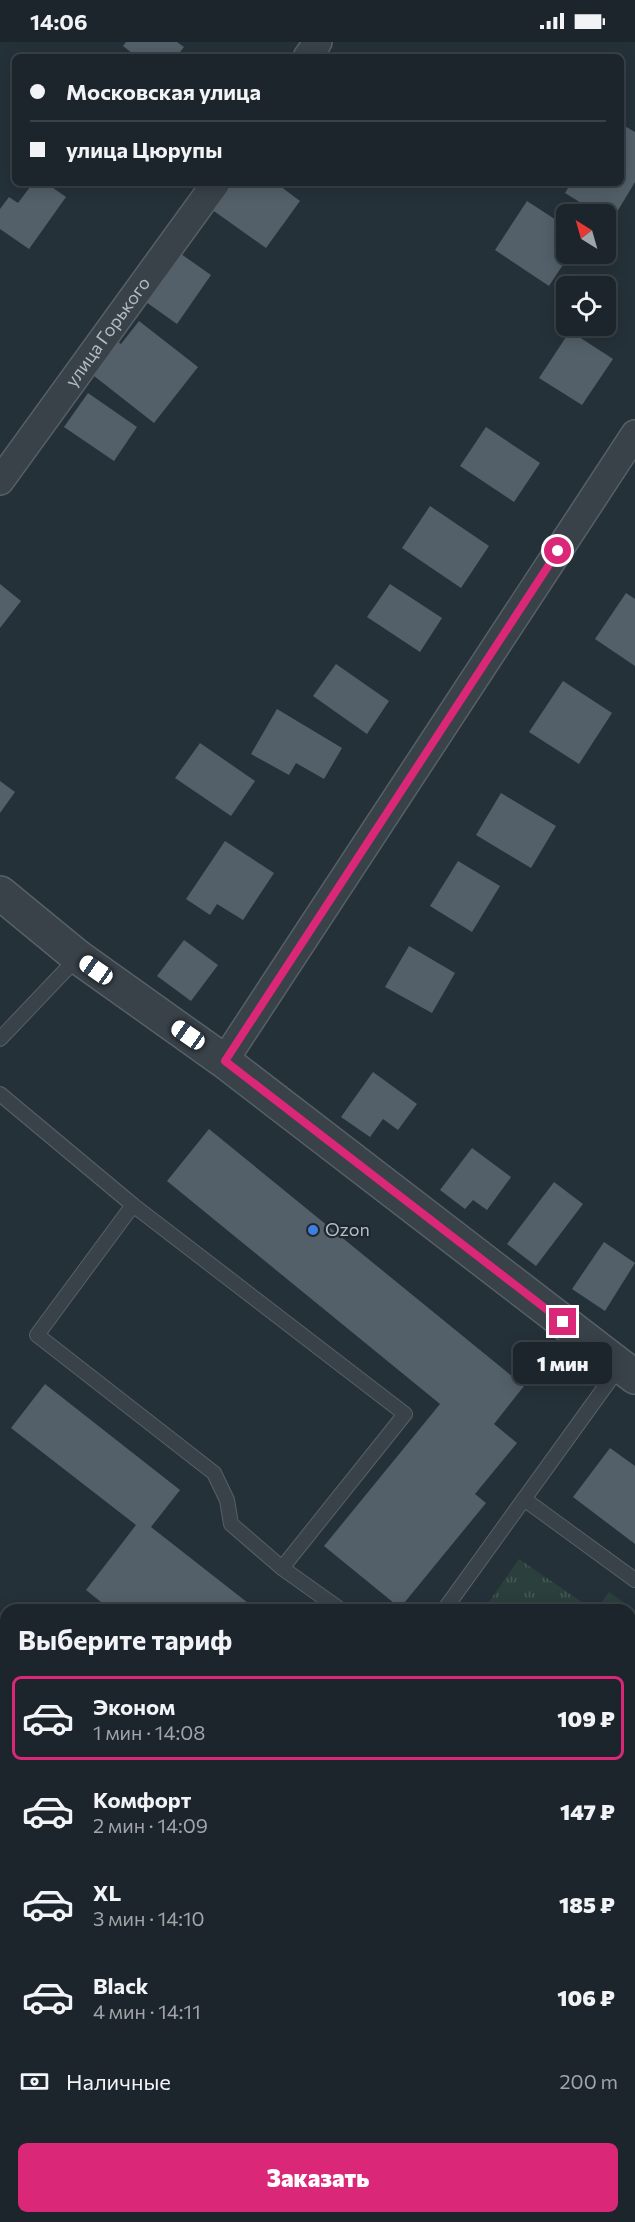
<!DOCTYPE html>
<html lang="ru">
<head>
<meta charset="utf-8">
<style>
  body { margin:0; font-family:Commissioner,sans-serif; background:#252d33; color:#f1f3f6; height:100vh; display:flex; flex-direction:column; font-size:22px; white-space:nowrap }
  * { box-sizing:border-box; margin:0 }
  p { font-size:20px; color:#a0a5a9 }
  .icon { flex:none; width:33px; height:33px; fill:none; stroke:currentColor; stroke-width:2; stroke-linecap:round; stroke-linejoin:round }
  .map { position:relative; flex:1; overflow:hidden }
  .side { position:absolute; left:0px; top:1562px; width:636px; height:620px; display:flex; flex-direction:column; background:#1c252b; border-radius:18px 18px 0 0; box-shadow:0 3px 15px #0003,0 0 0 2px #3a4247 }
  .side>* { flex:none }
  .banner { position:absolute; left:12px; top:12px; width:612px; height:132px; border-radius:9px; box-shadow:0 3px 15px #0003,0 0 0 2px #3a4247; display:grid; align-content:center; height:132px; padding:0 18px; background:#1c252b }
  .needle { width:39px; rotate:323deg }
  .buttons { position:absolute; left:556px; top:162px; display:grid; gap:12px }
  .buttons a { display:grid; place-items:center; width:60px; height:60px; border-radius:9px; background:#1c252b; box-shadow:0 3px 15px #0003,0 0 0 2px #3a4247; font-size:30px }
  .end { position:absolute; width:27px; height:27px; margin:-14px; border:8px solid #db2777; background:#fff; box-shadow:0 0 0 3px #fff }
  .from { border-radius:50% }
  .bubble { position:absolute; height:42px; border-radius:9px; background:#1c252b; box-shadow:0 3px 15px #0003,0 0 0 2px #3a4247; font-size:20px; font-weight:800; line-height:42px; text-align:center }
  .car { position:absolute; width:18px; height:36px; margin:-18px -9px; border-radius:8px; box-shadow:0 0 4px 2px #0007; background:linear-gradient(#fff 24%,#345 0 40%,#fff 0 76%,#345 0 86%,#fff 0) }
  .banner b { display:flex; align-items:center; gap:21px; height:57px; font-size:22px }
  .banner b+b { border-top:2px solid #3a4247 }
  .banner i { width:15px; height:15px; background:#f1f3f6 }
  ul { padding:0; list-style:none }
  li { display:flex; align-items:center; gap:18px; height:84px; margin:0 12px 9px; padding:0 6px; border:3px solid transparent; border-radius:9px }
  li div { flex:1 }
  li b { display:block; font-size:22px }
  li em { font-style:normal; font-weight:800 }
  li.active { border-color:#db2777 }
  li>.icon { width:54px; height:54px; stroke-width:1.5 }
  h2 { padding:0 18px; font-size:27px; line-height:72px }
  .pay { display:flex; align-items:center; gap:15px; height:66px; padding:0 18px; font-size:22px }
  .pay p { margin-inline-start:auto }
  .primary-button { display:flex; gap:12px; margin-top:auto; padding:12px 18px }
  .primary-button a { flex:1; height:69px; border-radius:9px; background:#db2777; color:#fff; font-size:24px; font-weight:800; line-height:69px; text-align:center }
  .status { display:flex; justify-content:space-between; align-items:center; height:42px; padding:0 30px; background:#1c252b; direction:ltr }
  .status svg { height:16px; fill:currentColor }
  .map>svg:first-child { display:block }
  .grass { fill:url(#grass-tufts) }
  .building { fill:#536069 }
  .lines { fill:none; stroke-linecap:round; stroke-linejoin:round }
  .service-casing { stroke:#576067; stroke-width:16 }
  .minor-casing { stroke:#576067; stroke-width:30 }
  .tertiary-casing { stroke:#576067; stroke-width:36 }
  .service { stroke:#394249; stroke-width:14 }
  .minor { stroke:#394249; stroke-width:27 }
  .tertiary { stroke:#394249; stroke-width:33 }
  .route { stroke:#db2777; stroke-width:8 }
  .shop-dot { fill:#3f7fe0; stroke:#1e272e; stroke-width:2 }
  .labels { text-anchor:middle; stroke-width:4.5; stroke-linejoin:round; paint-order:stroke }
  .street-label { font-size:18px; fill:#b4bdc5; stroke:#1e272e }
  .poi-label { font-size:18px; fill:#b4bdc5; stroke:#1e272e; text-anchor:start }
</style>
</head>
<body>
<div class="status"><b>14:06</b><svg viewBox="0 0 49 12"><path d="M0 12V9h3v3zM5 12V6h3v6zM10 12V3h3v9zM15 12V0h3v12zM26 1h20v11H26zM47 4h2v5h-2z"/></svg></div>
<div class="map">
<svg width="635" height="2180" viewBox="0 0 635 2180">
  <defs>
    <pattern id="grass-tufts" width="24" height="20" patternUnits="userSpaceOnUse" patternTransform="scale(1.5)"><rect width="24" height="20" fill="#2b3f3c"/><path d="M3 7l-1-3M5 7V3M7 7l1-3M15 17l-1-3M17 17v-4M19 17l1-3" fill="none" stroke="#475957"/></pattern>
  </defs>
  <rect width="100%" height="100%" fill="#253139"/>
  <g class="grass">
    <polygon points="519,1517 592,1567 484,1567"/>
    <polygon points="609,1550 635,1568 635,1620 630,1627 630,1568 597,1567"/>
    <polygon points="61,2175 305,2175 307,2176 283,2180 58,2180"/>
  </g>
  <g class="building">
    <polygon points="126,0 177,0 184,5 176,15 137,15 123,4"/>
    <polygon points="621,82 635,90 635,140 611,180 606,177 606,172 599,172 565,151 571,141 621,141"/>
    <polygon points="33,141 46,141 66,155 29,207 0,187 0,167 9,155 18,161"/>
    <polygon points="229,141 276,141 300,159 266,206 211,167"/>
    <polygon points="527,159 567,185 567,212 570,212 549,244 495,208"/>
    <polygon points="181,212 211,233 177,282 146,260"/>
    <polygon points="139,279 198,325 154,381 89,330 115,298 121,302"/>
    <polygon points="570,289 613,317 582,363 539,336"/>
    <polygon points="88,351 137,385 114,419 64,385"/>
    <polygon points="486,385 540,421 514,460 460,424"/>
    <polygon points="430,464 489,504 461,546 402,506"/>
    <polygon points="0,542 21,559 0,586"/>
    <polygon points="390,542 442,576 420,610 367,575"/>
    <polygon points="626,551 635,557 635,624 595,597"/>
    <polygon points="336,622 389,659 367,692 313,654"/>
    <polygon points="563,639 612,671 579,722 529,690"/>
    <polygon points="277,667 342,706 324,737 296,721 289,733 251,712"/>
    <polygon points="200,701 255,739 231,774 175,736"/>
    <polygon points="0,739 15,750 0,771"/>
    <polygon points="501,751 556,784 531,826 476,793"/>
    <polygon points="225,799 274,831 243,878 217,862 210,873 186,857"/>
    <polygon points="458,819 500,844 472,890 430,864"/>
    <polygon points="184,898 218,923 191,959 157,934"/>
    <polygon points="409,904 455,931 432,971 385,945"/>
    <polygon points="373,1030 417,1062 398,1088 383,1077 370,1095 341,1075"/>
    <polygon points="209,1087 524,1344 494,1382 517,1401 475,1452 486,1461 400,1566 324,1504 440,1362 167,1139"/>
    <polygon points="472,1106 511,1135 487,1168 473,1158 465,1167 440,1148"/>
    <polygon points="554,1140 583,1162 536,1224 507,1202"/>
    <polygon points="604,1200 635,1221 605,1269 572,1247"/>
    <polygon points="45,1342 180,1448 151,1485 257,1568 111,1568 86,1548 136,1483 11,1386"/>
    <polygon points="610,1406 635,1424 635,1502 573,1455"/>
    <polygon points="635,1675 635,1847 630,1854 630,1683"/>
    <polygon points="630,2058 635,2061 635,2157 630,2154"/>
    <polygon points="441,2175 481,2175 489,2180 438,2180"/>
  </g>
  <g class="lines">
    <defs>
      <g id="service">
        <polyline points="0,997 78,915"/>
        <polyline points="0,1052 133,1163 405,1372 282,1526"/>
        <polyline points="133,1163 37,1293 214,1431 227,1458 231,1482 282,1526 341,1568"/>
        <polyline points="524,1457 635,1538"/>
        <polyline points="444,1568 620,1324"/>
        <polyline points="630,1653 635,1646"/>
        <polyline points="630,2007 635,2010"/>
      </g>
      <g id="minor">
        <polyline points="307,15 318,0"/>
        <path id="s1" d="M0 439 216 141"/>
        <polyline points="224,1019 635,392"/>
      </g>
      <polyline id="tertiary" points="0,851 78,915 224,1019 635,1335"/>
    </defs>
    <use href="#service" class="service-casing"/>
    <use href="#minor" class="minor-casing"/>
    <use href="#tertiary" class="tertiary-casing"/>
    <use href="#service" class="service"/>
    <use href="#minor" class="minor"/>
    <use href="#tertiary" class="tertiary"/>
  </g>
  <g class="lines">
    <polyline class="route" points="558,509 225,1019 563,1280"/>
  </g>
  <circle class="shop-dot" cx="313" cy="1188" r="6"/>
  <g class="labels">
    <g class="street-label">
      <text dy="6" stroke="none"><textPath href="#s1" startOffset="184">улица Горького</textPath></text>
    </g>
    <g class="poi-label">
      <text x="325" y="1194">Ozon</text>
    </g>
  </g>
</svg>
<div class="buttons">
<a><svg class="needle" viewBox="-14 -14 28 28"><path d="M0-13l5 13h-10z" fill="#e53935"/><path d="M0 13l5-13h-10z" fill="#a0a5a9"/></svg></a>
<a><svg class="icon" aria-label="locate" viewBox="0 0 24 24"><circle cx="12" cy="12" r="6"/><path d="M12 2v4M12 18v4M2 12h4M18 12h4"/></svg></a>
</div>
<i class="end from" style="left:558px;top:509px"></i>
<i class="end" style="left:563px;top:1280px"></i>
<div class="bubble" style="left:513px;top:1300px;width:99px">1 мин</div>
<i class="car" style="left:96px;top:928px;rotate:305deg"></i>
<i class="car" style="left:188px;top:993px;rotate:305deg"></i>
<div class="banner">
<b><i class="from"></i>Московская улица</b>
<b><i></i>улица Цюрупы</b>
</div>
<section class="side">
<h2>Выберите тариф</h2>
<ul>
<li class="active"><svg class="icon" aria-label="car" viewBox="0 0 24 24"><path d="M5 17H2v-5l4-1 3-4h7l3 4 3 1v5h-3M9 17h6M6 11h13"/><circle cx="7" cy="17" r="2"/><circle cx="17" cy="17" r="2"/></svg><div><b>Эконом</b><p>1 мин · 14:08</p></div><em>109 ₽</em></li>
<li><svg class="icon" aria-label="car" viewBox="0 0 24 24"><path d="M5 17H2v-5l4-1 3-4h7l3 4 3 1v5h-3M9 17h6M6 11h13"/><circle cx="7" cy="17" r="2"/><circle cx="17" cy="17" r="2"/></svg><div><b>Комфорт</b><p>2 мин · 14:09</p></div><em>147 ₽</em></li>
<li><svg class="icon" aria-label="car" viewBox="0 0 24 24"><path d="M5 17H2v-5l4-1 3-4h7l3 4 3 1v5h-3M9 17h6M6 11h13"/><circle cx="7" cy="17" r="2"/><circle cx="17" cy="17" r="2"/></svg><div><b>XL</b><p>3 мин · 14:10</p></div><em>185 ₽</em></li>
<li><svg class="icon" aria-label="car" viewBox="0 0 24 24"><path d="M5 17H2v-5l4-1 3-4h7l3 4 3 1v5h-3M9 17h6M6 11h13"/><circle cx="7" cy="17" r="2"/><circle cx="17" cy="17" r="2"/></svg><div><b>Black</b><p>4 мин · 14:11</p></div><em>106 ₽</em></li>
</ul>
<div class="pay"><svg class="icon" aria-label="cash" viewBox="0 0 24 24"><path d="M3 7h18v10H3z"/><circle cx="12" cy="12" r="2"/></svg>Наличные<p>200 m</p></div>
<div class="primary-button"><a>Заказать</a></div>
</section>
</div>
</body>
</html>
